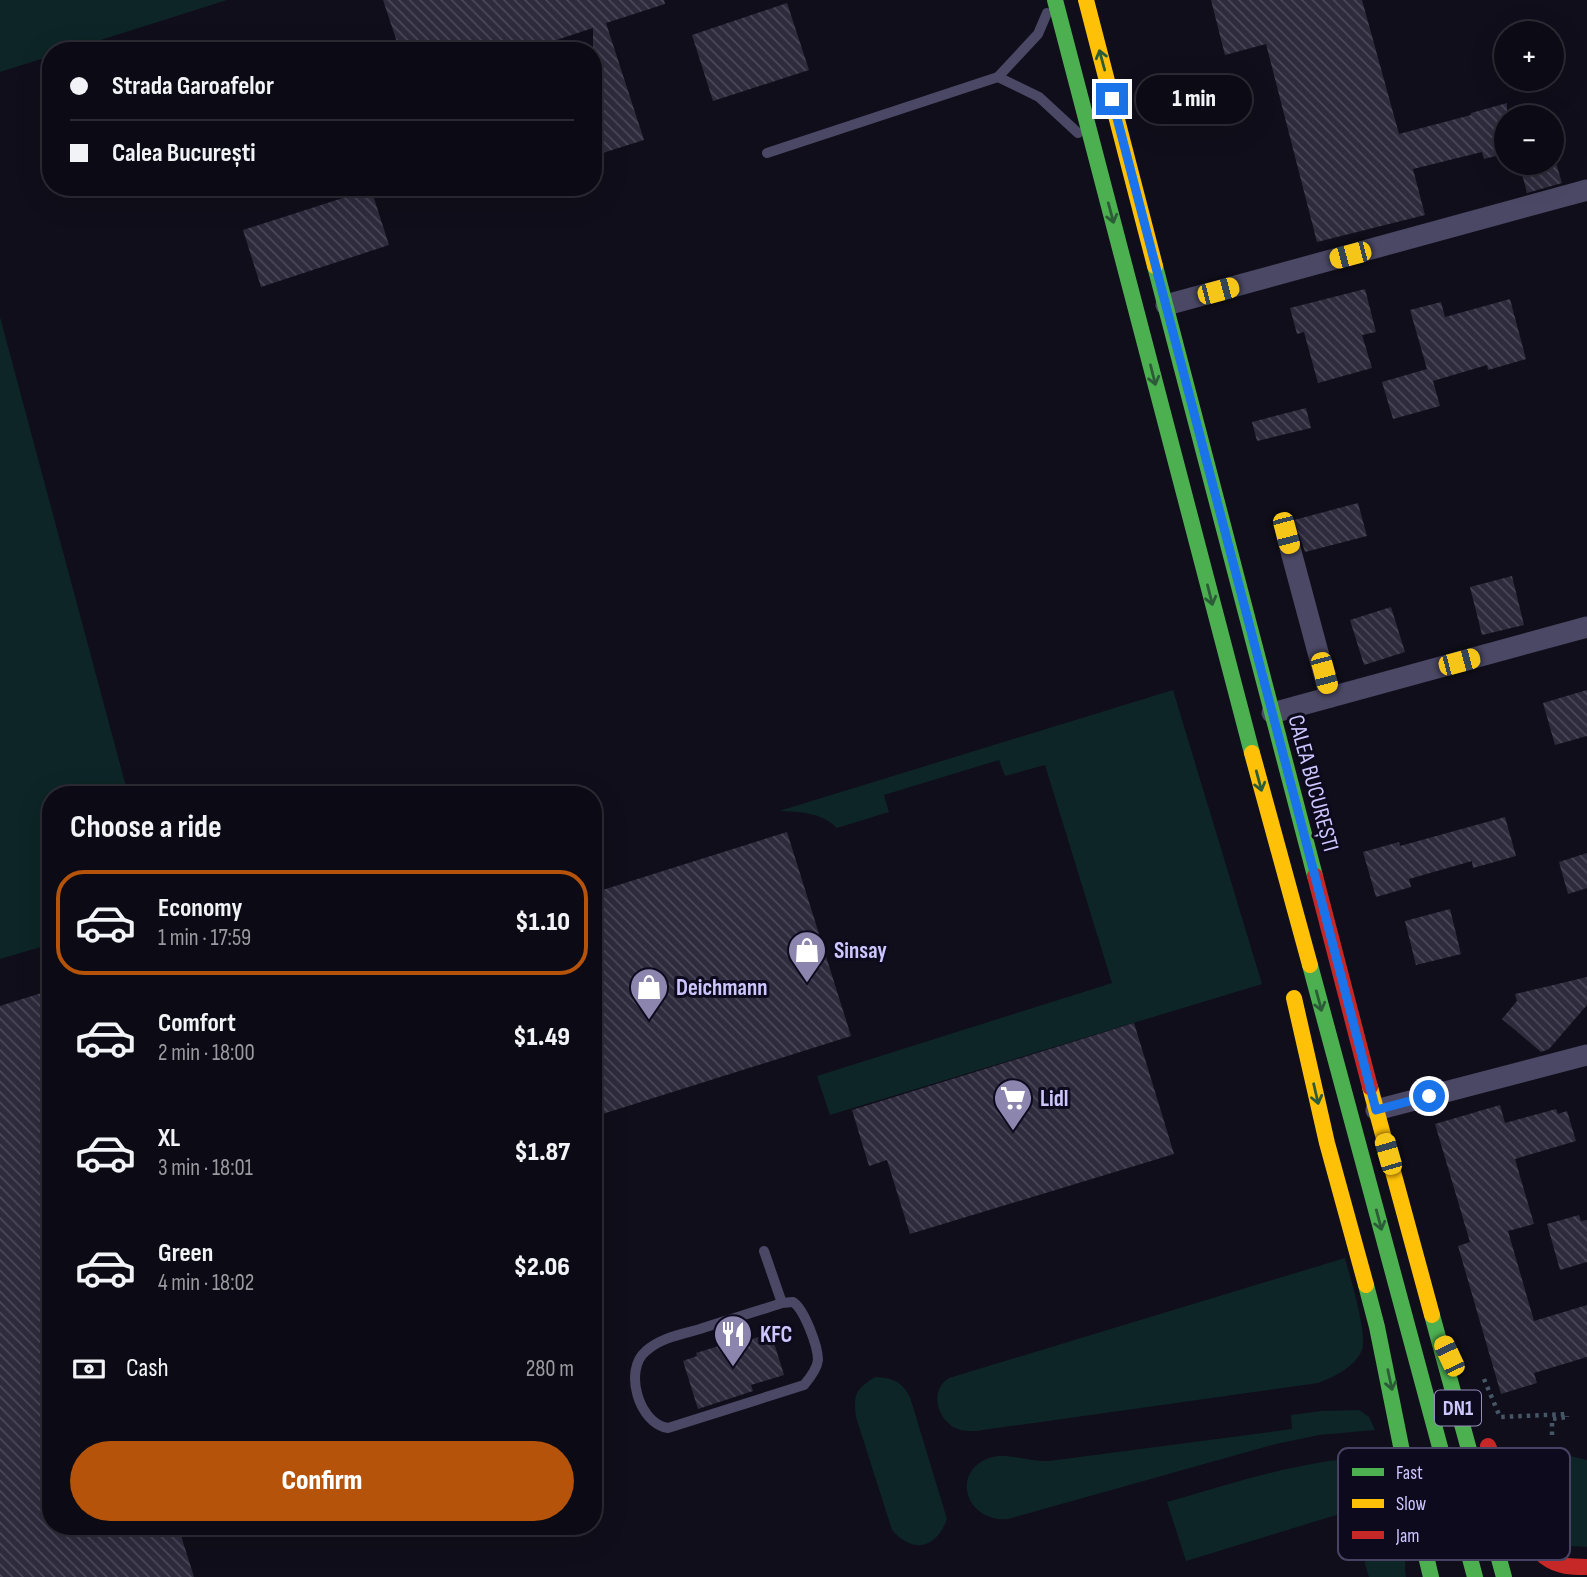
<!DOCTYPE html>
<html lang="en">
<head>
<meta charset="utf-8">
<style>
  body { margin:0; font-family:"Sofia Sans Condensed",sans-serif; background:#1a1822; color:#f1f3f6; height:100vh; display:flex; flex-direction:column; font-size:26px; white-space:nowrap }
  * { box-sizing:border-box; margin:0 }
  p { font-size:23px; color:#9a9aa0 }
  .icon { flex:none; width:38px; height:38px; fill:none; stroke:currentColor; stroke-width:2; stroke-linecap:round; stroke-linejoin:round }
  .map { position:relative; flex:1; overflow:hidden }
  .panel { position:absolute; left:42px; top:786px; width:560px; height:749px; display:flex; flex-direction:column; background:#0c0a14; border-radius:28px; box-shadow:0 7px 28px #0002,0 0 0 2px #2c2b34 }
  .panel>* { flex:none }
  .banner { position:absolute; left:42px; top:42px; width:560px; height:154px; border-radius:28px; box-shadow:0 7px 28px #0002,0 0 0 2px #2c2b34; display:grid; align-content:center; height:154px; padding:0 28px; background:#0c0a14 }
  .buttons { position:absolute; left:1494px; top:21px; display:grid; gap:14px }
  .buttons a { display:grid; place-items:center; width:70px; height:70px; border-radius:50%; background:#0c0a14; box-shadow:0 7px 28px #0002,0 0 0 2px #2c2b34; font-size:35px }
  .end { position:absolute; width:32px; height:32px; margin:-16px; border:9px solid #1a73e8; background:#fff; box-shadow:0 0 0 4px #fff }
  .from { border-radius:50% }
  .bubble { position:absolute; height:49px; border-radius:24px; background:#0c0a14; box-shadow:0 7px 28px #0002,0 0 0 2px #2c2b34; font-size:23px; font-weight:800; line-height:49px; text-align:center }
  .car { position:absolute; width:21px; height:42px; margin:-21px -10px; border-radius:9px; box-shadow:0 0 5px 2px #0007; background:linear-gradient(#f5c518 24%,#345 0 40%,#f5c518 0 76%,#345 0 86%,#f5c518 0) }
  .banner b { display:flex; align-items:center; gap:24px; height:66px; font-size:26px }
  .banner b+b { border-top:2px solid #2c2b34 }
  .banner i { width:18px; height:18px; background:#f1f3f6 }
  ul { padding:0; list-style:none }
  li { display:flex; align-items:center; gap:21px; height:105px; margin:0 14px 10px; padding:0 14px; border:4px solid transparent; border-radius:28px }
  li div { flex:1 }
  li b { display:block; font-size:26px }
  li em { font-style:normal; font-weight:800 }
  li.active { border-color:#b45309 }
  li>.icon { width:63px; height:63px; stroke-width:1.5 }
  h2 { padding:0 28px; font-size:32px; line-height:84px }
  .pay { display:flex; align-items:center; gap:18px; height:77px; padding:0 28px; font-size:26px }
  .pay p { margin-inline-start:auto }
  .action { display:flex; gap:14px; margin-top:auto; padding:14px 28px }
  .action a { flex:1; height:80px; border-radius:42px; background:#b45309; color:#fff; font-size:28px; font-weight:800; line-height:80px; text-align:center }
  .map>svg:first-child { display:block }
  .grass { fill:#0d2526 }
  .building { fill:url(#building-back-hatch) }
  .lines { fill:none; stroke-linecap:round; stroke-linejoin:round }
  .path { stroke:#455666; stroke-width:4.5; stroke-dasharray:3.5 5; stroke-linecap:butt }
  .lane { stroke:#4a4864; stroke-width:10 }
  .street { stroke:#4a4864; stroke-width:21 }
  .fast { stroke:#4caf50; stroke-width:16 }
  .slow { stroke:#ffc107; stroke-width:16 }
  .jam { stroke:#c62828; stroke-width:16 }
  .oneway { stroke:#2c5c37 }
  .route { stroke:#1a73e8; stroke-width:9 }
  .labels { text-anchor:middle; stroke-width:6; stroke-linejoin:round; paint-order:stroke }
  .shield { fill:#0d0a1e; stroke:#948ebc; stroke-width:2 }
  .shield-label { font-size:21px; font-weight:bold; fill:#cec7ff }
  .street-label { font-size:23px; fill:#cec7ff; stroke:#0d0a1e }
  .poi-label { font-size:23px; font-weight:bold; fill:#cec7ff; stroke:#0d0a1e; text-anchor:start }
  .key { fill:#0d0a1e; stroke:#474362; stroke-width:2 }
  .key-label { font-size:19px; fill:#cec7ff }
</style>
</head>
<body>
<div class="map">
<svg width="1587" height="1577" viewBox="0 0 1587 1577">
  <defs>
    <pattern id="building-back-hatch" width="6" height="6" patternUnits="userSpaceOnUse" patternTransform="scale(1.75)"><rect width="6" height="6" fill="#2e2b3d"/><path d="M-1 5l2 2M0 0l6 6M5-1l2 2" fill="none" stroke="#4b485a"/></pattern>
  </defs>
  <rect width="100%" height="100%" fill="#100e1a"/>
  <g class="grass">
    <polygon points="0,0 227,0 66,51 51,51 51,56 0,72"/>
    <polygon points="0,317 128,794 51,794 51,944 0,959"/>
    <path d="M1173 690 1262 984 830 1115 817 1076 1112 983 1045 765 1005 776 999 760 884 795 889 812 837 828C821 812 800 812 779 811Z"/>
    <path d="M1345 1258C1350 1277 1368 1334 1362 1350 1355 1367 1334 1377 1318 1383L976 1431C967 1431 960 1431 953 1427 936 1416 930 1390 949 1378Z"/>
    <path d="M875 1377C893 1378 901 1381 910 1397L947 1519C936 1549 913 1554 892 1530L856 1417C853 1394 856 1389 875 1377Z"/>
    <path d="M1359 1410 1369 1417 1375 1430 1319 1435 1276 1444 1008 1519C966 1523 950 1472 989 1458 1008 1452 1029 1462 1049 1461L1292 1429 1291 1415 1321 1411Z"/>
    <path d="M1520 1455H1566L1587 1460V1547C1580 1546 1571 1547 1565 1545 1533 1536 1528 1483 1520 1455Z"/>
    <path d="M1368 1457C1388 1461 1386 1464 1390 1483L1385 1493 1369 1505 1186 1561 1167 1502C1233 1483 1299 1461 1368 1457Z"/>
    <path d="M1396 1540 1405 1542C1408 1554 1403 1565 1406 1577H1369L1365 1564 1367 1550 1383 1542Z"/>
  </g>
  <g class="building">
    <polygon points="383,0 664,0 665,4 606,23 644,140 593,156 593,28 523,51 400,51"/>
    <polygon points="1211,0 1362,0 1399,134 1471,115 1471,113 1507,103 1507,153 1484,159 1482,152 1413,169 1425,215 1317,242 1266,44 1225,55"/>
    <polygon points="787,3 809,70 713,101 692,35"/>
    <polygon points="1530,163 1556,163 1562,183 1527,193 1520,166"/>
    <polygon points="371,189 389,245 261,287 243,230"/>
    <polygon points="1365,289 1376,332 1362,335 1372,368 1318,383 1304,332 1297,334 1290,308"/>
    <polygon points="1510,299 1526,359 1488,370 1487,365 1433,381 1440,406 1393,419 1382,382 1427,369 1410,310 1441,302 1445,317"/>
    <polygon points="1306,408 1311,428 1257,441 1252,422"/>
    <polygon points="1358,503 1367,536 1305,552 1294,520"/>
    <polygon points="1512,576 1524,625 1482,635 1470,587"/>
    <polygon points="1391,607 1405,652 1364,665 1350,620"/>
    <polygon points="1587,690 1587,736 1555,745 1543,703"/>
    <polygon points="1505,817 1516,856 1473,868 1472,861 1409,879 1411,887 1376,897 1363,852 1399,842 1400,846"/>
    <polygon points="787,832 851,1036 593,1117 593,893"/>
    <polygon points="1587,853 1587,888 1568,894 1559,862"/>
    <polygon points="1450,909 1461,954 1416,965 1405,921"/>
    <polygon points="1587,977 1587,1005 1549,1049 1541,1052 1502,1019 1517,1001 1515,994"/>
    <polygon points="51,990 51,1526 178,1526 194,1577 0,1577 0,1006"/>
    <polygon points="1134,1023 1174,1154 910,1234 887,1160 869,1166 852,1110"/>
    <polygon points="1500,1105 1505,1123 1556,1109 1558,1114 1567,1111 1576,1141 1515,1159 1534,1224 1508,1231 1534,1321 1587,1305 1587,1357 1534,1373 1537,1383 1501,1394 1458,1246 1470,1242 1435,1124"/>
    <polygon points="1579,1215 1581,1221 1587,1220 1587,1262 1560,1270 1547,1224"/>
    <polygon points="771,1333 784,1375 751,1385 753,1391 698,1409 683,1361 697,1356 696,1353 732,1342 733,1345"/>
  </g>
  <g class="lines">
    <g class="path">
      <polyline points="1484,1379 1500,1417 1567,1414 1567,1417"/>
      <polyline points="1552,1435 1552,1419 1567,1417"/>
    </g>
    <g class="lane">
      <polyline points="998,77 1039,97 1078,133"/>
      <polyline points="767,153 998,77 1038,34 1047,13"/>
      <path d="M764 1251 782 1303C755 1312 727 1320 700 1329 682 1334 660 1338 646 1351 623 1370 639 1424 668 1428L804 1385C810 1378 817 1369 818 1360 818 1346 804 1309 793 1302L782 1303"/>
    </g>
    <g class="street">
      <polyline points="1166,305 1587,190"/>
      <polyline points="1286,533 1330,697"/>
      <polyline points="1272,713 1587,627"/>
      <polyline points="1376,1110 1587,1055"/>
    </g>
    <g class="fast">
      <polyline points="1055,0 1252,753"/>
      <polyline points="1155,266 1315,876"/>
      <polyline points="1310,965 1475,1577"/>
      <polyline points="1366,1285 1377,1327 1407,1476 1431,1577"/>
      <polyline points="1432,1315 1504,1577"/>
    </g>
    <g class="slow">
      <polyline points="1086,0 1155,266"/>
      <polyline points="1252,753 1310,965"/>
      <polyline points="1294,998 1327,1143 1366,1285"/>
      <polyline points="1370,1087 1432,1315"/>
    </g>
    <g class="jam">
      <polyline points="1315,876 1370,1087"/>
      <path d="M1488 1446C1501 1476 1520 1538 1545 1557 1558 1567 1572 1567 1587 1567"/>
    </g>
  </g>
  <defs><path id="oneway-shaft" d="M-6 0H5M1.5-3L5.5 0L1.5 3" fill="none" stroke-width="1.6" stroke-linecap="round" stroke-linejoin="round" transform="scale(1.75)"/></defs>
  <g class="oneway">
    <use href="#oneway-shaft" transform="translate(1102 60) rotate(-105)"/>
    <use href="#oneway-shaft" transform="translate(1111 213) rotate(75)"/>
    <use href="#oneway-shaft" transform="translate(1153 375) rotate(76)"/>
    <use href="#oneway-shaft" transform="translate(1210 595) rotate(76)"/>
    <use href="#oneway-shaft" transform="translate(1259 781) rotate(75)"/>
    <use href="#oneway-shaft" transform="translate(1319 1001) rotate(75)"/>
    <use href="#oneway-shaft" transform="translate(1316 1094) rotate(77)"/>
    <use href="#oneway-shaft" transform="translate(1379 1220) rotate(75)"/>
    <use href="#oneway-shaft" transform="translate(1390 1380) rotate(78)"/>
  </g>
  <g class="lines">
    <polyline class="route" points="1112,99 1376,1110 1429,1096"/>
  </g>
  <defs>
    <symbol id="shop-pin" viewBox="-11 -11 22 30"><path d="M0 17L-7.5 6A9.5 9.5 0 1 1 7.5 6Z" fill="#8c86af" stroke="#0d0a1e"/><path d="M-5-2.5h2.3a2.7 3.5 0 0 1 5.4 0H5L5.5 6h-11ZM-1.5-2.5h3a1.5 2.3 0 0 0-3 0Z" fill="#fff"/></symbol>
    <symbol id="supermarket-pin" viewBox="-11 -11 22 30"><path d="M0 17L-7.5 6A9.5 9.5 0 1 1 7.5 6Z" fill="#8c86af" stroke="#0d0a1e"/><path d="M-6-5.5h2.5l.6 2H6L4.5 2H-2.5L-4.4-4H-6ZM-1.5 3.2a1.3 1.3 0 1 0 .1 0ZM3 3.2a1.3 1.3 0 1 0 .1 0Z" fill="#fff"/></symbol>
    <symbol id="restaurant-pin" viewBox="-11 -11 22 30"><path d="M0 17L-7.5 6A9.5 9.5 0 1 1 7.5 6Z" fill="#8c86af" stroke="#0d0a1e"/><path d="M-5-6h1v4h1v-4h1v4h1v-4h1v5L-1.5 .5V6h-2V.5L-5-1ZM5-6V6H3V1.5H1.5Q1.5-4 5-6Z" fill="#fff"/></symbol>
  </defs>
  <g fill-rule="evenodd">
    <use href="#shop-pin" x="785" y="928" width="44" height="60"/>
    <use href="#shop-pin" x="627" y="965" width="44" height="60"/>
    <use href="#supermarket-pin" x="991" y="1076" width="44" height="60"/>
    <use href="#restaurant-pin" x="711" y="1312" width="44" height="60"/>
  </g>
  <g class="labels">
    <rect class="shield" x="1435" y="1390.5" width="46" height="35" rx="5"/>
    <g class="shield-label">
      <text x="1458" y="1415">DN1</text>
    </g>
    <g class="street-label">
      <text transform="translate(1314 783) rotate(75)" y="8">CALEA BUCUREȘTI</text>
    </g>
    <g class="poi-label">
      <text x="834" y="958">Sinsay</text>
      <text x="676" y="995">Deichmann</text>
      <text x="1040" y="1106">Lidl</text>
      <text x="760" y="1342">KFC</text>
    </g>
  </g>
  <rect x="1338" y="1448" width="232" height="112" rx="10" class="key"/>
  <rect x="1352" y="1468" width="32" height="8" fill="#4caf50"/>
  <rect x="1352" y="1499" width="32" height="9" fill="#ffc107"/>
  <rect x="1352" y="1531" width="32" height="8" fill="#c62828"/>
  <g class="key-label">
    <text x="1396" y="1479">Fast</text>
    <text x="1396" y="1510">Slow</text>
    <text x="1396" y="1542">Jam</text>
  </g>
</svg>
<div class="buttons">
<a>+</a>
<a>−</a>
</div>
<i class="end from" style="left:1429px;top:1096px"></i>
<i class="end" style="left:1112px;top:99px"></i>
<div class="bubble" style="left:1136px;top:75px;width:116px">1 min</div>
<i class="car" style="left:1350px;top:255px;rotate:255deg"></i>
<i class="car" style="left:1218px;top:291px;rotate:75deg"></i>
<i class="car" style="left:1286px;top:533px;rotate:165deg"></i>
<i class="car" style="left:1459px;top:662px;rotate:75deg"></i>
<i class="car" style="left:1324px;top:673px;rotate:165deg"></i>
<i class="car" style="left:1388px;top:1154px;rotate:344deg"></i>
<i class="car" style="left:1449px;top:1356px;rotate:335deg"></i>
<div class="banner">
<b><i class="from"></i>Strada Garoafelor</b>
<b><i></i>Calea București</b>
</div>
<section class="panel">
<h2>Choose a ride</h2>
<ul>
<li class="active"><svg class="icon" aria-label="car" viewBox="0 0 24 24"><path d="M5 17H2v-5l4-1 3-4h7l3 4 3 1v5h-3M9 17h6M6 11h13"/><circle cx="7" cy="17" r="2"/><circle cx="17" cy="17" r="2"/></svg><div><b>Economy</b><p>1 min · 17:59</p></div><em>$1.10</em></li>
<li><svg class="icon" aria-label="car" viewBox="0 0 24 24"><path d="M5 17H2v-5l4-1 3-4h7l3 4 3 1v5h-3M9 17h6M6 11h13"/><circle cx="7" cy="17" r="2"/><circle cx="17" cy="17" r="2"/></svg><div><b>Comfort</b><p>2 min · 18:00</p></div><em>$1.49</em></li>
<li><svg class="icon" aria-label="car" viewBox="0 0 24 24"><path d="M5 17H2v-5l4-1 3-4h7l3 4 3 1v5h-3M9 17h6M6 11h13"/><circle cx="7" cy="17" r="2"/><circle cx="17" cy="17" r="2"/></svg><div><b>XL</b><p>3 min · 18:01</p></div><em>$1.87</em></li>
<li><svg class="icon" aria-label="car" viewBox="0 0 24 24"><path d="M5 17H2v-5l4-1 3-4h7l3 4 3 1v5h-3M9 17h6M6 11h13"/><circle cx="7" cy="17" r="2"/><circle cx="17" cy="17" r="2"/></svg><div><b>Green</b><p>4 min · 18:02</p></div><em>$2.06</em></li>
</ul>
<div class="pay"><svg class="icon" aria-label="cash" viewBox="0 0 24 24"><path d="M3 7h18v10H3z"/><circle cx="12" cy="12" r="2"/></svg>Cash<p>280 m</p></div>
<div class="action"><a>Confirm</a></div>
</section>
</div>
</body>
</html>
